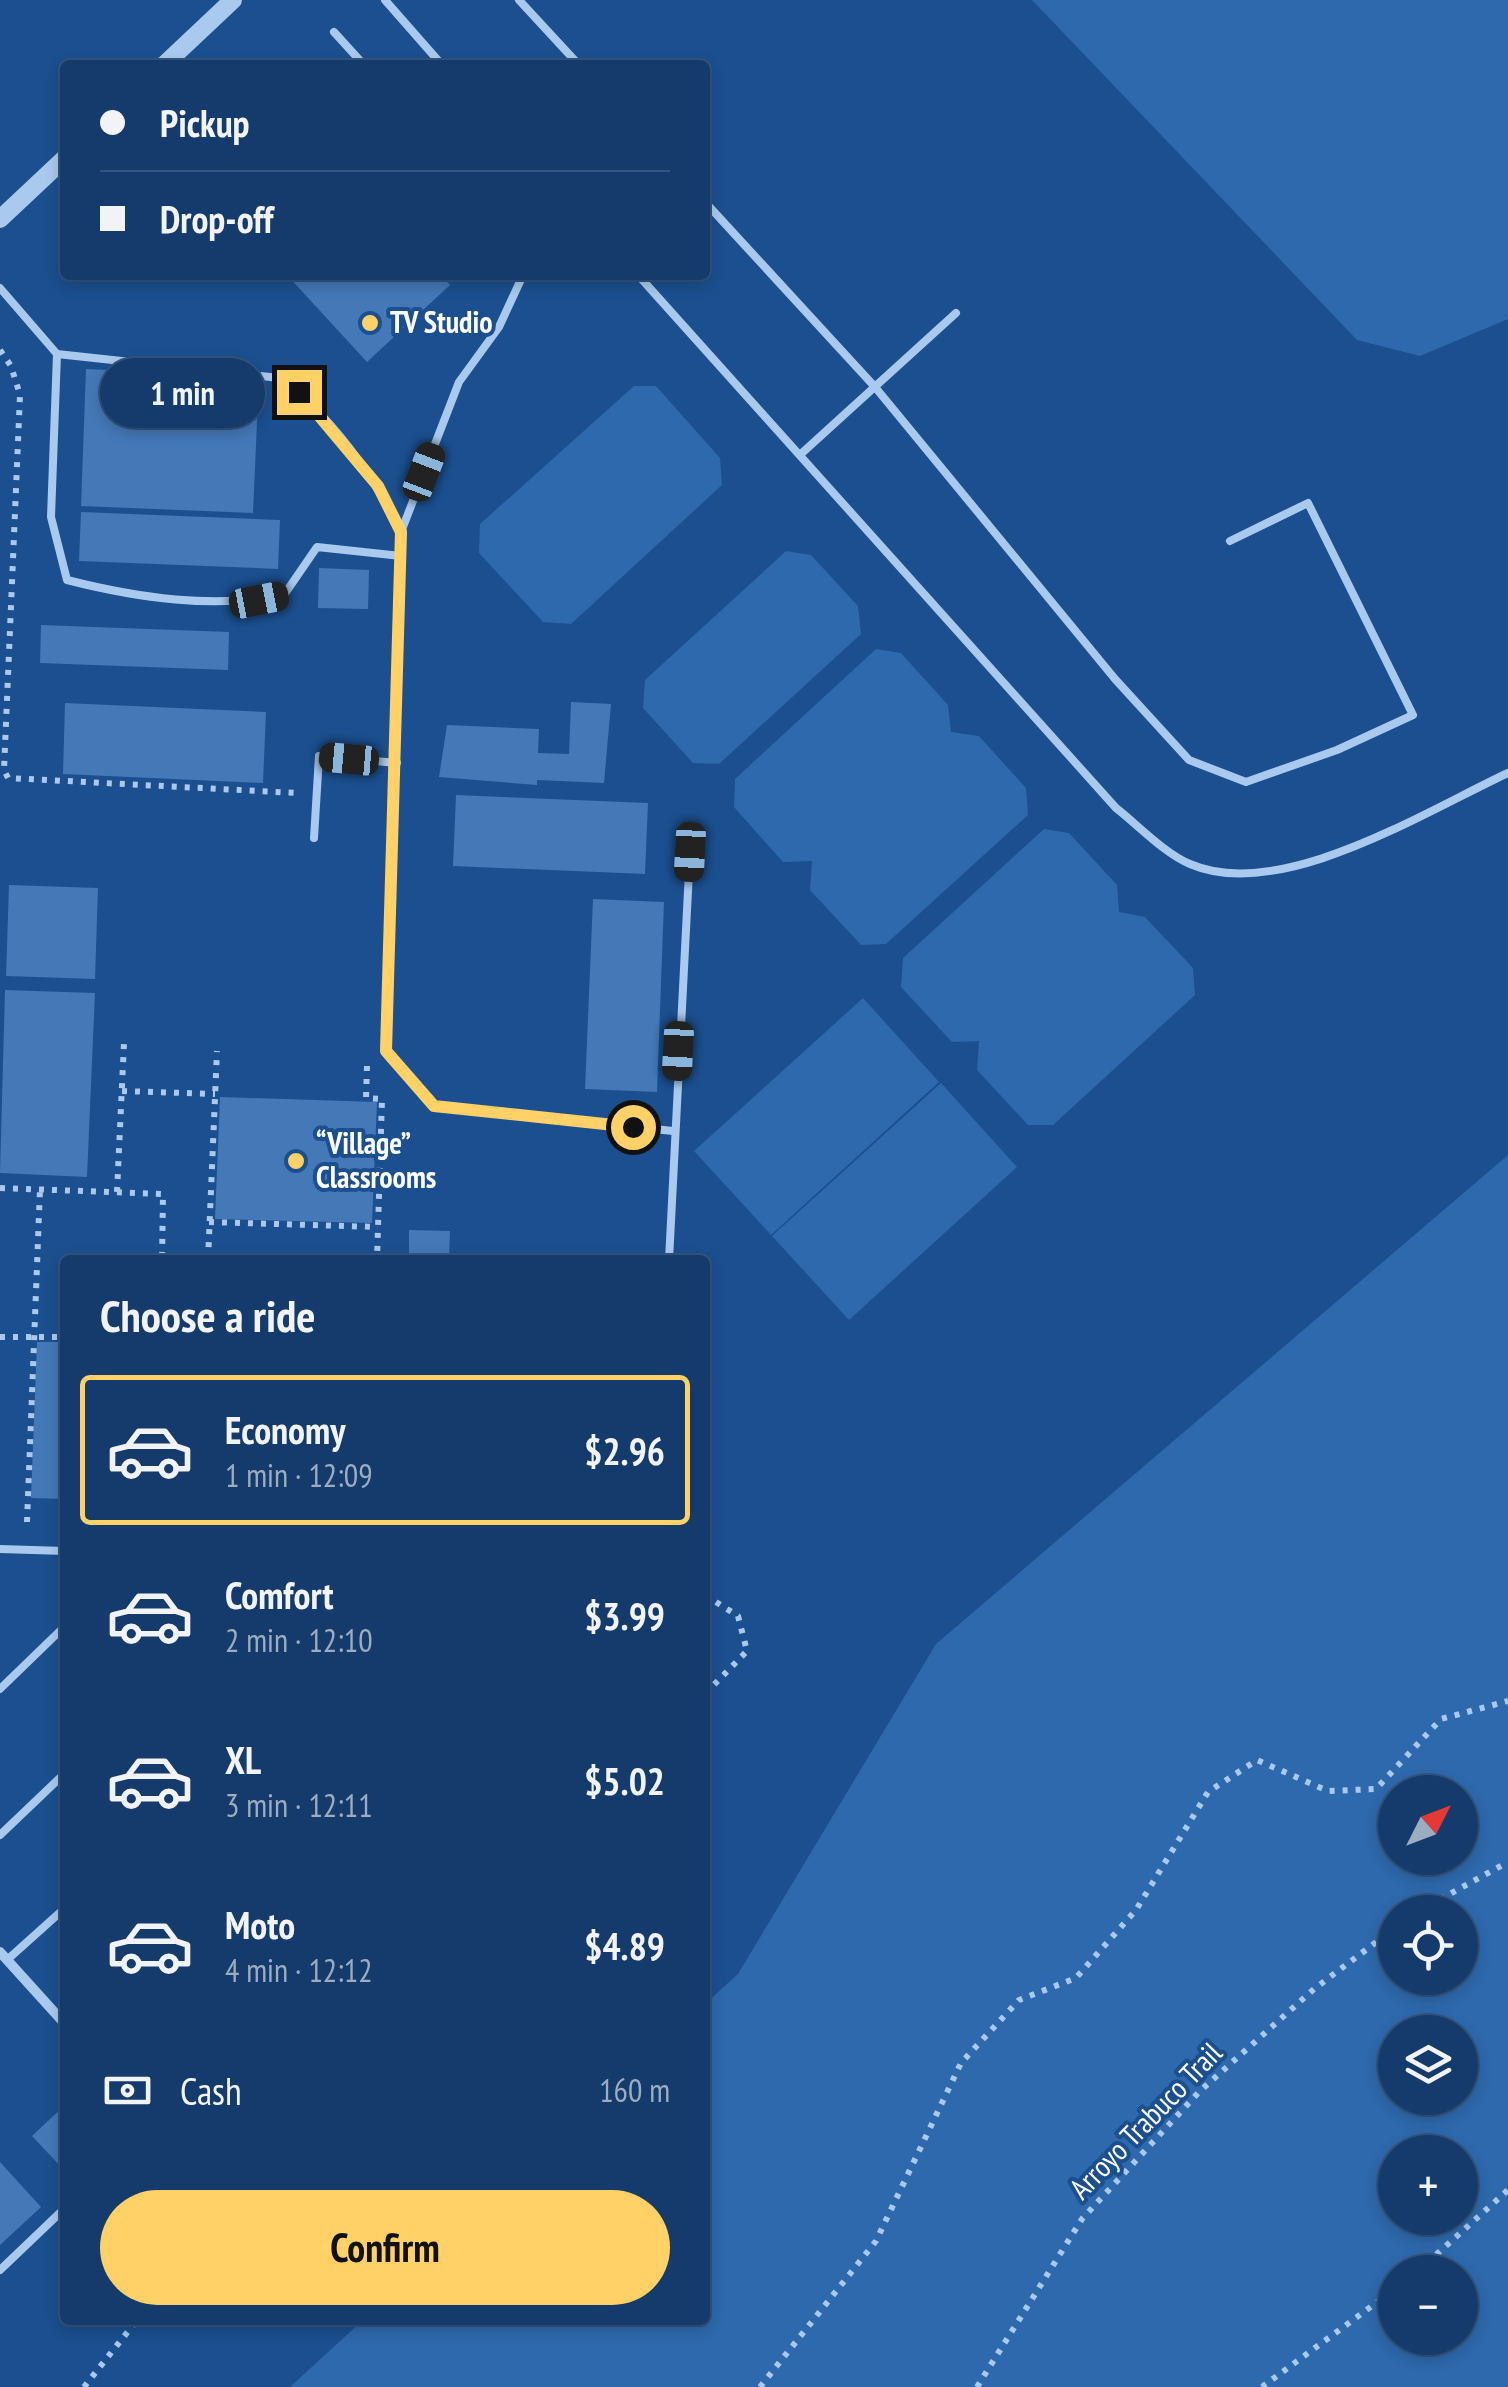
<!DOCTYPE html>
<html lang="en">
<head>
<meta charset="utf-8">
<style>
  body { margin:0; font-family:"PT Sans Narrow",sans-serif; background:#214673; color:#f1f3f6; height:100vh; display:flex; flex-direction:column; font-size:38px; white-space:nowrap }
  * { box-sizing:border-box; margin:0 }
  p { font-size:32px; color:#9dadc1 }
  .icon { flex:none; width:55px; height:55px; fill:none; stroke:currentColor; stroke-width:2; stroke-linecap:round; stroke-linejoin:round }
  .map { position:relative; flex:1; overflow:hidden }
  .side { position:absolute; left:60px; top:1255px; width:650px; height:1070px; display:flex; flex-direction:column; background:#143b6b; border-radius:10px; box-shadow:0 5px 15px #0003,0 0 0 2px #33557e }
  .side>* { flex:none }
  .hud { position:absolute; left:60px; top:60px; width:650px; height:220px; border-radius:10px; box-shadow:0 5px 15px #0003,0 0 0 2px #33557e; display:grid; align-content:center; height:220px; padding:0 40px; background:#143b6b }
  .needle { width:65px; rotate:48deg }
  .controls { position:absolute; left:1378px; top:1775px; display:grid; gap:20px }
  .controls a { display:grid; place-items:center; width:100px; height:100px; border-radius:50%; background:#143b6b; box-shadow:0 5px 15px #0003,0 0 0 2px #33557e; font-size:50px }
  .end { position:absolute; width:45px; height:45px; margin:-22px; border:12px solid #ffd166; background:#111; box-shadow:0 0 0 5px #111 }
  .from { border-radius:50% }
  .bubble { position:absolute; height:70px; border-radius:35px; background:#143b6b; box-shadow:0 5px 15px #0003,0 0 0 2px #33557e; font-size:32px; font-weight:600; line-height:70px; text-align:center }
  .car { position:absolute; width:30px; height:60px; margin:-30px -15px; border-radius:12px; box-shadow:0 0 8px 2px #0007; background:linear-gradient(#222 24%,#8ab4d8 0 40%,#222 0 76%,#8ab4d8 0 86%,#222 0) }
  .hud b { display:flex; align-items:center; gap:35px; height:95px; font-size:38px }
  .hud b+b { border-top:2px solid #33557e }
  .hud i { width:25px; height:25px; background:#f1f3f6 }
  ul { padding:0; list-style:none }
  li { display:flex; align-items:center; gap:30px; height:150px; margin:0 20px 15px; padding:0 20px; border:5px solid transparent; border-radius:10px }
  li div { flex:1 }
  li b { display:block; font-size:38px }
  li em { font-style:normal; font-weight:600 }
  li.active { border-color:#ffd166 }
  li>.icon { width:90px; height:90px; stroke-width:1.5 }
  h2 { padding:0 40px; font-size:45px; line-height:120px }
  .pay { display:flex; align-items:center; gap:25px; height:110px; padding:0 40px; font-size:38px }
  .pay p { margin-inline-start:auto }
  .button { display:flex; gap:20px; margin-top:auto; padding:20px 40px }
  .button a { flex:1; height:115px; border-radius:60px; background:#ffd166; color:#111; font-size:40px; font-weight:600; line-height:115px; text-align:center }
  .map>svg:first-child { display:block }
  .green { fill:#2e69ad; fill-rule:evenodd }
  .building { fill:#4478b7 }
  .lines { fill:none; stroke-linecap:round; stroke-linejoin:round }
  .path { stroke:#a9c9ee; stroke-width:6; stroke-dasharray:5 8; stroke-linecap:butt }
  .service { stroke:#a9c9ee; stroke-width:8 }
  .minor { stroke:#a9c9ee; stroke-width:10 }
  .tertiary { stroke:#a9c9ee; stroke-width:18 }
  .route { stroke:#ffd166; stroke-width:12 }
  .poi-dot { fill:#ffd166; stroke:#1b4f8f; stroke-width:4 }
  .labels { text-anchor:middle; stroke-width:8; stroke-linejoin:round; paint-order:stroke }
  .poi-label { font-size:30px; font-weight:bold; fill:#fff; stroke:#1b4f8f; text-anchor:start }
  .street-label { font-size:30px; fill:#fff; stroke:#1b4f8f }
</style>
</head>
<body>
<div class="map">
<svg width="1508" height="2387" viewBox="0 0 1508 2387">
  <rect width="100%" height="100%" fill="#1b4f8f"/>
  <g class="green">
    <polygon points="1032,0 1508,0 1508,319 1420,356 1357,340"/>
    <polygon points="634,386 656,386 720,458 722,485 571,624 543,622 479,553 480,524"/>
    <polygon points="786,551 811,555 858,606 861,634 719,764 693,763 643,708 645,680"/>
    <polygon points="876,649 901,653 948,705 951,732 979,736 1026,788 1028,815 886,944 861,945 810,890 812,861 783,862 734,807 735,779"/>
    <polygon points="1044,829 1069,833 1117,885 1119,912 1145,917 1193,968 1195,995 1053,1125 1028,1125 977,1070 979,1041 952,1042 901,987 903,958"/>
    <polygon points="863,998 939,1082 771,1235 694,1151"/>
    <polygon points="941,1083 1017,1167 849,1320 772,1236"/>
    <path d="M1508 1155V2387H290L363 2320H705V2004L738 1974 936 1644ZM1395 1792H1460V1858H1395ZM1395 1912H1460V1978H1395ZM1395 2032H1460V2098H1395ZM1395 2152H1460V2218H1395ZM1395 2272H1460V2338H1395Z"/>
  </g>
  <g class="building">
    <polygon points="287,275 441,275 450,285 367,362"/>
    <polygon points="86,369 259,377 253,513 81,506"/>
    <polygon points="81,512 280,520 278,569 79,561"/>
    <polygon points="319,568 369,570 368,609 318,608"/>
    <polygon points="41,625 229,632 228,670 40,663"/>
    <polygon points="571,702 611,704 604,783 537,780 537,785 439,777 447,725 539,729 538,753 569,754"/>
    <polygon points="65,703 266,712 263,783 63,774"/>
    <polygon points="456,795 648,803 645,874 453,866"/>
    <polygon points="9,885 98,888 95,979 6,976"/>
    <polygon points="593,899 664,902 657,1092 585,1089"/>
    <polygon points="5,990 95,993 87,1177 0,1173"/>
    <polygon points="220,1097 377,1102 372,1223 215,1219"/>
    <polygon points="409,1230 450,1231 449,1260 409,1260"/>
    <polygon points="215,1255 284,1257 284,1260 214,1260"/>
    <polygon points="37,1342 65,1342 65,1499 31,1498"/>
    <polygon points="65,2105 65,2171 32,2136"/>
    <polygon points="0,2162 41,2207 0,2245"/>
  </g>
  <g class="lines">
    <g class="path">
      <polyline points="0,350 11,366 20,395 4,770 8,778 297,793"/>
      <polyline points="367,1066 366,1098 382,1099 377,1260"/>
      <polyline points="122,1091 215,1094"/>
      <polyline points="0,1188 163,1194 162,1260"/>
      <polyline points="117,1192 124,1043"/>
      <polyline points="209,1222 378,1227"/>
      <polyline points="208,1260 217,1051"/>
      <polyline points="0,1337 65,1337"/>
      <polyline points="27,1522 40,1189"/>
      <polyline points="705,1595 738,1616 747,1651 705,1694"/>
      <polyline points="1417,1912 1508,1862"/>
      <polyline points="1417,2272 1508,2190"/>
      <polyline points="84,2387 137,2320"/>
      <polyline points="760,2387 876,2241 961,2063 1019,2000 1076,1978 1136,1910 1208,1792 1257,1760 1328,1791 1376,1789 1441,1719 1508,1701"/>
      <polyline points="977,2387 1082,2219 1199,2092 1314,1989 1395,1928"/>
      <polyline points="1262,2387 1395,2289"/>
    </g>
    <g class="service">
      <polyline points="385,0 442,65"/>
      <polyline points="519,0 579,65"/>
      <polyline points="334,32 364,65"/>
      <polyline points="705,202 875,387 1115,679 1189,760 1246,782 1337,750 1413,715 1308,503 1230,541"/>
      <path d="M638 275 1116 808C1138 825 1164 853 1190 864 1280 903 1424 812 1508 773"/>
      <path d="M0 288 57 354 279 378C331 415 373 475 401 532L387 1051 434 1106 673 1131"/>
      <path d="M57 354 51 517 67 580C138 598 213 609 284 595L317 547 401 556"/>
      <polyline points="802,453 956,313"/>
      <polyline points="401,532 459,382 499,327 523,275"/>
      <polyline points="314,838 319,756 397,763"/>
      <polyline points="669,1260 690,852"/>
      <polyline points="0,1549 65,1551"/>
      <polyline points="0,1689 65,1626"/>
      <polyline points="0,1835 65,1773"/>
      <polyline points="7,1960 65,1908"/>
      <polyline points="0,2270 65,2208"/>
    </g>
    <polyline class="minor" points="0,1952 65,2024"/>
    <g class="tertiary">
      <polyline points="164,65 233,0"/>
      <polyline points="0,219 65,158"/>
    </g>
  </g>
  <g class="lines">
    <polyline class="route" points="299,392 378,486 401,532 386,1051 434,1106 633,1127"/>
  </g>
  <g class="poi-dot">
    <circle cx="370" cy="323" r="10"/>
    <circle cx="296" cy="1161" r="10"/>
  </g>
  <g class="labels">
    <g class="poi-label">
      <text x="390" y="333">TV Studio</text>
      <text x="316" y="1154">“Village”<tspan x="316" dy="34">Classrooms</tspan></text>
    </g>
    <g class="street-label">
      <text transform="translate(1146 2121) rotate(-46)" y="10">Arroyo Trabuco Trail</text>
    </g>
  </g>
</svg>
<div class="controls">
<a><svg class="needle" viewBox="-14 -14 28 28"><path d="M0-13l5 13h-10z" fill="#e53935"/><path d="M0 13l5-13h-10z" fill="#9dadc1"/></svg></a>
<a><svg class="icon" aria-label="locate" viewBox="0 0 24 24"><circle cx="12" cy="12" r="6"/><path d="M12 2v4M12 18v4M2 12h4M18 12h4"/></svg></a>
<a><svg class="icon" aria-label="layers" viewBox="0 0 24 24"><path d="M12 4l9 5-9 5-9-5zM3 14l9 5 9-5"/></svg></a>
<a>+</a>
<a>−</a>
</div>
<i class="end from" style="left:633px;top:1127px"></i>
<i class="end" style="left:299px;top:392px"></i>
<div class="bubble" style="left:100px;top:358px;width:165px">1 min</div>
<i class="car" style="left:424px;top:472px;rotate:21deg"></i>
<i class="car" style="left:259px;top:600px;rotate:79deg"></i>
<i class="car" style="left:349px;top:759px;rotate:275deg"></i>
<i class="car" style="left:690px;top:852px;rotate:183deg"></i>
<i class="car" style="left:678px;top:1051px;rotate:183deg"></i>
<div class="hud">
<b><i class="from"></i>Pickup</b>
<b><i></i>Drop-off</b>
</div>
<section class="side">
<h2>Choose a ride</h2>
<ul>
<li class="active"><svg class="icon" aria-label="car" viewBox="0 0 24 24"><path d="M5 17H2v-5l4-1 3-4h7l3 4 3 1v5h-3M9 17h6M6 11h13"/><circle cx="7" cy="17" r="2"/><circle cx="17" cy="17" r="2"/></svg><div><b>Economy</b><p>1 min · 12:09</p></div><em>$2.96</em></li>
<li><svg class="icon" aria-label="car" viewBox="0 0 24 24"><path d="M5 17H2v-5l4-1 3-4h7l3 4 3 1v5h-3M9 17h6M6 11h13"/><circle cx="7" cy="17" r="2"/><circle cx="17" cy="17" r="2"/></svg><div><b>Comfort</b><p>2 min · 12:10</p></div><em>$3.99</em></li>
<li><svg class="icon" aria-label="car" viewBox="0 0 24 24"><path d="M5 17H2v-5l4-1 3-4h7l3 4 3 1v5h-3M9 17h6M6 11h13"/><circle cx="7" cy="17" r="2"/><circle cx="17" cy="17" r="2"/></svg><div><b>XL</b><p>3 min · 12:11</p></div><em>$5.02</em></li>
<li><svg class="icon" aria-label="car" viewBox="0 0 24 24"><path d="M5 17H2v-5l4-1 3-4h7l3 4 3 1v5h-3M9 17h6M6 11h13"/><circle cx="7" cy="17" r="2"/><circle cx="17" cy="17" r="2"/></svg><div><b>Moto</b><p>4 min · 12:12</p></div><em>$4.89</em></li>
</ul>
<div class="pay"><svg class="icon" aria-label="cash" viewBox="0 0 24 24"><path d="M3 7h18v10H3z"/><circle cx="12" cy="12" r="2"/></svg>Cash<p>160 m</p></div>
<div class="button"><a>Confirm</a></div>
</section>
</div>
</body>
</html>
